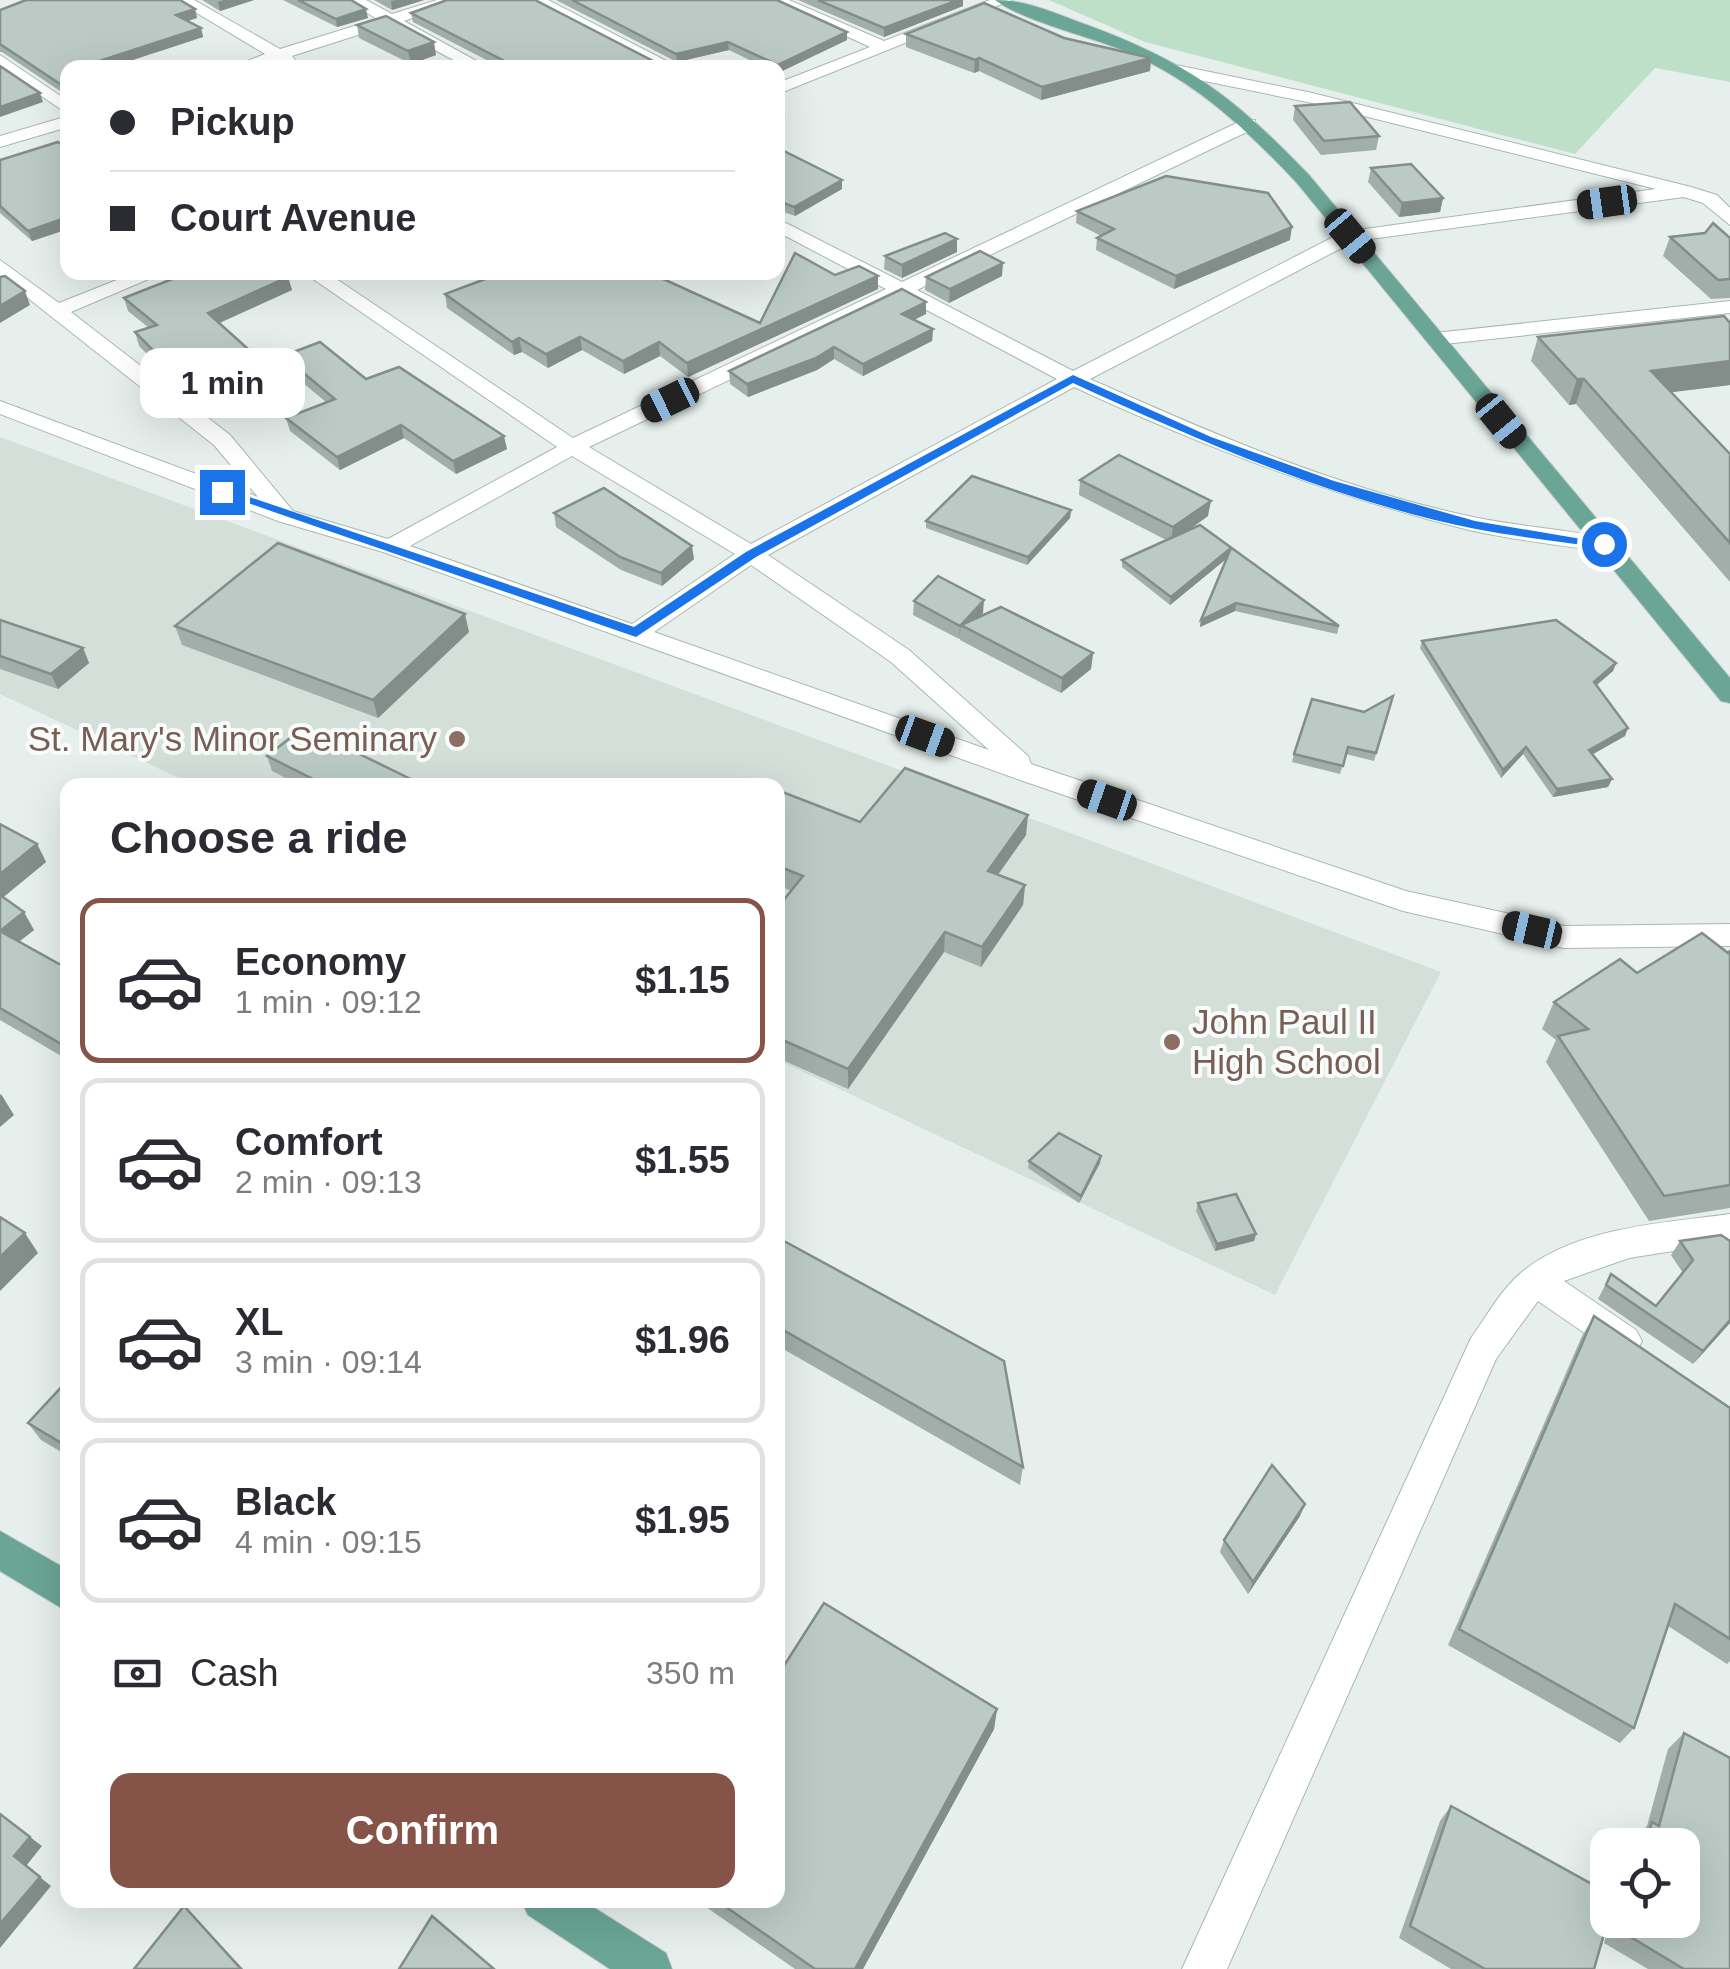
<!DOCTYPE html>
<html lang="en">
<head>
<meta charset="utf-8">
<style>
  body { margin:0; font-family:Helvetica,sans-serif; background:#f7f7f7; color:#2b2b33; height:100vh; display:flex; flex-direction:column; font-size:38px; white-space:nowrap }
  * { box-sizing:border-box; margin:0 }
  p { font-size:32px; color:#7c7c81 }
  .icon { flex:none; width:55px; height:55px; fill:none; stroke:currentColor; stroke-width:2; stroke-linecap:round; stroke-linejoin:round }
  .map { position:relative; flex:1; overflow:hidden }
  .panel { position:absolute; left:60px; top:778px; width:725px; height:1130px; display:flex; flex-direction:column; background:#fff; border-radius:20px; box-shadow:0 10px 40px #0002 }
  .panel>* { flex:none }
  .top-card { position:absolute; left:60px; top:60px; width:725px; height:220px; border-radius:20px; box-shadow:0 10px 40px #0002; display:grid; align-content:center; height:220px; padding:0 50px; background:#fff }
  .controls { position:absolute; left:1590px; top:1828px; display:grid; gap:20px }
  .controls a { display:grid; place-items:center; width:110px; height:110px; border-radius:20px; background:#fff; box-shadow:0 10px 40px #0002; font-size:50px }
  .end { position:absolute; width:45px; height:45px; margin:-22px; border:12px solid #1a73e8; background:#fff; box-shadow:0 0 0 5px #fff }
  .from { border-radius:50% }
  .bubble { position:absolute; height:70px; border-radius:20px; background:#fff; box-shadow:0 10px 40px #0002; font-size:32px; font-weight:800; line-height:70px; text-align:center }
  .car { position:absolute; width:30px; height:60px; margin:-30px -15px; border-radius:12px; box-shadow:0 0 8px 2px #0007; background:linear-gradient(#222 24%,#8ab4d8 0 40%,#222 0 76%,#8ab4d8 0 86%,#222 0) }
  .top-card b { display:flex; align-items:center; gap:35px; height:95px; font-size:38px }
  .top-card b+b { border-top:2px solid #e1e1e2 }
  .top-card i { width:25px; height:25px; background:#2b2b33 }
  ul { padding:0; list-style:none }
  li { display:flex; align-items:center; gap:30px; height:165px; margin:0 20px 15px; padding:0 30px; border:5px solid #e1e1e2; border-radius:20px }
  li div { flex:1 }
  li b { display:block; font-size:38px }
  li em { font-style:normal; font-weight:800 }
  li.selected { border-color:#855347 }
  li>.icon { width:90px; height:90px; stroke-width:1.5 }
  h2 { padding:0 50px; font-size:45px; line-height:120px }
  .pay { display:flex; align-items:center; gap:25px; height:110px; padding:0 50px; font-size:38px }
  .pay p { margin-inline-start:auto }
  .cta { display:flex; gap:20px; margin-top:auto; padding:20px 50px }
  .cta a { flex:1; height:115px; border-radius:20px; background:#855347; color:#fff; font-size:40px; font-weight:800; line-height:115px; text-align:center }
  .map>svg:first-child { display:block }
  .built { fill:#d4dfda }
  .green { fill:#bfe0c8 }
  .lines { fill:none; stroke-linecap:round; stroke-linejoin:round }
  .minor-casing { stroke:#a8b8b2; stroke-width:2 }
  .major-casing { stroke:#c2cac8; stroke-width:2 }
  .minor { fill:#fff; fill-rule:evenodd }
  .major { fill:#6aa596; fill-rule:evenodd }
  .wall { fill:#a1aea9 }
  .shaded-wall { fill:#838d89 }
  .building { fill:#bbcac4; stroke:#838d89; stroke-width:2.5 }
  .route { fill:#1a73e8 }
  .education-dot { fill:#8d6e63; stroke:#f7fbf9; stroke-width:4 }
  .labels { text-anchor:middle; stroke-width:8; stroke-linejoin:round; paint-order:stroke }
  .education-label { font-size:35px; fill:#785e54; stroke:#f7fbf9; text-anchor:end }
</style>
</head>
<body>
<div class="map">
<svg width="1730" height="1969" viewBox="0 0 1730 1969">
  <rect width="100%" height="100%" fill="#e6efeb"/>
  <polygon class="built" points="0,437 1089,840 1441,972 1275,1295 778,1060 778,785 194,785 0,694"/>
  <polygon class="green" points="1049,0 1730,0 1730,82 1655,68 1575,154 1145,42"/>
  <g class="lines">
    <defs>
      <g id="minor">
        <polygon points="175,0 194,0 280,49 377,19 346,0 366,0 392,14 437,0 461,0 404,21 489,68 468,68 389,25 292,56 296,61 294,64 276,61 256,68 230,68 265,54"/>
        <polygon points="528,0 548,0 680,68 658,68"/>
        <polygon points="768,0 789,0 884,41 990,0 1012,0 778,94 778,83 870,47"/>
        <polygon points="0,55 68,101 68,114 0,68"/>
        <path d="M1176 65 1312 93 1691 187 1717 195 1730 208V225L1703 203 1684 197 1355 241 1090 379C1215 435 1342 490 1478 518 1522 527 1569 529 1613 540L1617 545 1613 550 1605 552C1560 545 1513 540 1469 530 1331 496 1202 446 1074 387L768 555 909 650 1028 756 1031 764 1406 891 1564 926 1730 924V946L1564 948 1403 911 1023 781 383 552 278 521 0 414V401L258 497 214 445 0 276V260L59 303 137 272H165L71 312 230 435 293 511 388 539 557 447 303 272H326L573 438 886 289 778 232V219L902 282 1243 120H1255V128L917 290 1073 371 1343 232 1656 189 1312 103 1170 74V66ZM902 297 1057 379 751 544 589 447ZM572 456 735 554 632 624 410 546ZM751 565 891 662 989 750 654 632Z"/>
        <polygon points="68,116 68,127 0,147 0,136"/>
        <polygon points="1730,301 1730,313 1435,345 1425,339 1435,333"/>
        <path d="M1730 1214V1242L1629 1258 1564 1281 1636 1330 1642 1341 1636 1352 1624 1357 1612 1352 1538 1301 1496 1359 1227 1969H1182L1471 1338C1487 1316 1501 1289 1523 1271 1578 1227 1663 1223 1730 1214Z"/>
      </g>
      <g id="major">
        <path d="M995 0C1024 0 1049 11 1076 21 1185 60 1230 93 1309 175L1730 678V703L1721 701 1297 183C1245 128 1196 81 1125 51 1091 37 1021 20 995 0Z"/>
        <polygon points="0,1531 68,1570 68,1612 0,1571"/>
        <polygon points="521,1900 582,1900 666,1953 672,1969 610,1969 528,1915"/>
      </g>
    </defs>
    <use href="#minor" class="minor-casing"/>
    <use href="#major" class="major-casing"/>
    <use href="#minor" class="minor"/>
    <use href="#major" class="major"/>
  </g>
  <g class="wall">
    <polygon points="202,0 254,0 220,11"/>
    <polygon points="283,0 351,0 368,18 337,27"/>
    <polygon points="374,0 424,0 392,10"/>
    <polygon points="556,0 777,0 847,32 847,40 778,73 778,68 766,68 729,50 677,62"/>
    <polygon points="798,0 963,0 963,6 884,37"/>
    <polygon points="195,9 197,18 187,21 201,28 203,37 108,68 68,68 63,93 2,52 0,52 0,10"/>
    <polygon points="411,13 652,68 502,68 413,22"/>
    <polygon points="357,25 436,55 411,64 359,38"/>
    <polygon points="906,34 1064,38 1151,58 1150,71 1041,100 979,71 974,73 906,47"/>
    <polygon points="1295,106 1379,136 1376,150 1321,155 1293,120"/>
    <polygon points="778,148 842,180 842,189 795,216 778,210"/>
    <polygon points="68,149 68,229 32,241 0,213 0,160"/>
    <polygon points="1371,168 1443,198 1440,212 1399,217 1368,182"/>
    <polygon points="1077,211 1290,240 1174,289 1096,250 1097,238 1101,236 1076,223"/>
    <polygon points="1670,237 1730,238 1730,298 1711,299 1663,256"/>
    <polygon points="957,239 957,252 902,278 884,269 885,256"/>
    <polygon points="493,272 648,272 760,323 835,275 878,276 878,289 688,377 660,356 624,374 582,350 548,368 522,352 514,355 447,308 445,294 494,276"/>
    <polygon points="1002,276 949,303 925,290 926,277"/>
    <polygon points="288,277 292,290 220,323 262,372 192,399 139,346 135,332 149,328 128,311 124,298"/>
    <polygon points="926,314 914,320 933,329 932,341 863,376 834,359 817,370 748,397 730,384 729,371"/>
    <polygon points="1730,323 1730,385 1671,392 1730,454 1730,582 1576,404 1569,405 1531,361 1538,337"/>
    <polygon points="283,356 507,449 456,474 404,438 340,470 290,431 286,418 326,402 286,369"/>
    <polygon points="1080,480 1208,516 1189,530 1339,626 1337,634 1235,611 1200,627 1201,620 1227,558 1170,605 1122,567 1122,560 1166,540 1079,495"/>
    <polygon points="1071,510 1070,518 1027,565 926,528 926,521"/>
    <polygon points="554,513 694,559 662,586 621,570 556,527"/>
    <polygon points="914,601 983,613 981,616 1093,653 1091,669 1061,693 960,640 960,638 959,639 913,615"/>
    <polygon points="0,620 83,648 89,663 58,689 0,669"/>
    <polygon points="175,626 469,632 378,718 182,645"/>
    <polygon points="1422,641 1616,663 1613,671 1596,685 1625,736 1593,754 1612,779 1608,787 1553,797 1523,754 1501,778 1420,648"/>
    <polygon points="1393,696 1374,761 1346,754 1340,774 1292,762 1294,754 1364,712"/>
    <polygon points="267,756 423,785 299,785 272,771"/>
    <polygon points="778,802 860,822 1026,835 998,875 1025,885 1023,905 981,967 944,952 848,1089 778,1058 778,907 791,891 778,885"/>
    <polygon points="0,824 37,844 46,862 3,897 34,930 19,942 68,969 68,1060 0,1020"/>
    <polygon points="1730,951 1730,1208 1649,1221 1546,1062 1556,1040 1542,1029 1554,1002 1637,973"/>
    <polygon points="1101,1156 1100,1163 1079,1203 1028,1168 1029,1161"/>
    <polygon points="1198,1203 1256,1234 1254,1241 1215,1251 1196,1211"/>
    <polygon points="1721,1235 1730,1323 1693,1364 1598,1299 1611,1274 1656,1306 1683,1273 1671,1255 1680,1241"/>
    <polygon points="778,1250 1023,1467 1020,1485 778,1346"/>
    <polygon points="1594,1316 1730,1408 1730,1661 1727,1664 1668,1626 1634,1728 1620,1743 1448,1645 1582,1336"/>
    <polygon points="68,1380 68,1456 41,1440 28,1423"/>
    <polygon points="1300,1516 1248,1594 1220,1552 1224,1540"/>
    <polygon points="997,1709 994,1729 863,1969 795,1969 696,1900 778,1900"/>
    <polygon points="1684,1733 1730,1969 1648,1969 1604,1943 1611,1920 1682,1920 1682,1845 1634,1845 1637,1836 1647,1826 1668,1749"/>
    <polygon points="1451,1806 1594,1969 1451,1969 1399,1938 1440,1821"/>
  </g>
  <g class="shaded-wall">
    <polygon points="224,0 254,0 220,11 218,2"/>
    <polygon points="396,0 424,0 392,10 391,1"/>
    <polygon points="958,0 963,0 963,6 884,37 884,28"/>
    <polygon points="195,9 197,18 178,24 176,15"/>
    <polygon points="366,9 368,18 337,27 336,19"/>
    <polygon points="201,28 203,37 108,68 78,68"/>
    <polygon points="847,32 847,40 778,73 778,65"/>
    <polygon points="434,42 436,55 411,64 408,51"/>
    <polygon points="728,42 729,50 677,62 676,54"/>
    <polygon points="979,58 979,71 974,73 975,60"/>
    <polygon points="1151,58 1150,71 1041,100 1042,87"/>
    <polygon points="651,60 652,68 625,68"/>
    <polygon points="68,82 68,92 63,93 60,84"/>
    <polygon points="40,93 43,102 0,117 0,107"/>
    <polygon points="842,180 842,189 795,216 794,207"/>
    <polygon points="1443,198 1440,212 1399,217 1402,203"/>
    <polygon points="68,217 68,229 32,241 28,231"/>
    <polygon points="1292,227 1290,240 1174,289 1176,276"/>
    <polygon points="957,239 957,252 902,278 902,265"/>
    <polygon points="1003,263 1002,276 949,303 950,289"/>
    <polygon points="878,276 878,289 688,377 687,363"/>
    <polygon points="288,277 292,290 212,326 208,313"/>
    <polygon points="25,291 30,305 0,323 0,306"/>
    <polygon points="926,302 926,314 901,326 902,314"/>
    <polygon points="933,329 932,341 863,376 863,364"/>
    <polygon points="580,337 582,350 548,368 546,354"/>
    <polygon points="519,338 522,352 514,355 512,342"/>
    <polygon points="659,342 660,356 624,374 623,361"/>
    <polygon points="834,347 834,359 817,370 748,397 747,384"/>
    <polygon points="258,358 262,372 192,399 188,386"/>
    <polygon points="1730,361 1730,385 1642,396 1651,371"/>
    <polygon points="1577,379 1584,379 1576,404 1569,405"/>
    <polygon points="401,425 404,438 340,470 337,457"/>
    <polygon points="504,436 507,449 456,474 453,461"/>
    <polygon points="1211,501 1208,516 1171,542 1173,527"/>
    <polygon points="1071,510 1070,518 1027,565 1028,557"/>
    <polygon points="692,546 694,559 662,586 661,573"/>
    <polygon points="1231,548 1230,556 1170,605 1171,597"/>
    <polygon points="984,600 983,613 969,629 961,625 959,639 960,626"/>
    <polygon points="1236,603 1235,611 1200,627 1201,620"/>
    <polygon points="465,614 469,632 378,718 373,700"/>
    <polygon points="83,648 89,663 58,689 51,674"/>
    <polygon points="1093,653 1091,669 1061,693 1062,678"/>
    <polygon points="1616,663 1613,671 1591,690 1594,682"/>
    <polygon points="1628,728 1625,736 1586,758 1589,750"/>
    <polygon points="1526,747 1523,754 1501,778 1503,770"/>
    <polygon points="1612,779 1608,787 1553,797 1557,789"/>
    <polygon points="1028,815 1026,835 986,891 988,871"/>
    <polygon points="37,844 46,862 0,900 0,874"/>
    <polygon points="1025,885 1023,905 981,967 982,947"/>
    <polygon points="24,912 34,930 9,949 0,932"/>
    <polygon points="945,932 944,952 848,1089 848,1069"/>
    <polygon points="1,1094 14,1115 0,1127 0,1095"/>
    <polygon points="1101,1156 1100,1163 1079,1203 1081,1196"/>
    <polygon points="25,1233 38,1253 0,1291 0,1257"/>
    <polygon points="1256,1234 1254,1241 1215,1251 1217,1244"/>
    <polygon points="1730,1320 1730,1323 1693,1364 1703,1351"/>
    <polygon points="1305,1504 1300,1516 1248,1594 1253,1582"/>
    <polygon points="997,1709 994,1729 863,1969 855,1969"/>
    <polygon points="30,1837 42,1846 26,1866 51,1886 0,1948 0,1924 14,1856"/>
    <polygon points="184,1906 193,1915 243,1969 241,1969"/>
  </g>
  <g class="building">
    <polygon points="26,0 180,0 195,9 176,15 201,28 78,68 68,68 68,82 60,84 0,44 0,10"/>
    <polygon points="298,0 351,0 366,9 336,19"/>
    <polygon points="447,0 535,0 651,60 625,68 518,68 411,13"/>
    <polygon points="572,0 777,0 847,32 778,65 728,42 676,54"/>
    <polygon points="818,0 958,0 884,28"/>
    <polygon points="984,3 1064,38 1151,58 1042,87 979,58 975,60 906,34"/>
    <polygon points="386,16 434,42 408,51 357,25"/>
    <polygon points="0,66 40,93 0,107"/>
    <polygon points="1350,102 1379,136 1324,141 1295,106"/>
    <polygon points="58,142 68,149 68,217 28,231 0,206 0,160"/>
    <polygon points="778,148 842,180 794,207 778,201"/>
    <polygon points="1411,164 1443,198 1402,203 1371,168"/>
    <polygon points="1166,176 1268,193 1292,227 1176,276 1097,238 1114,229 1077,211"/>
    <polygon points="1713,223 1730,238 1730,279 1718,280 1670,237 1705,233"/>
    <polygon points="945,233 957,239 902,265 885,256"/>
    <polygon points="980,251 1003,263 950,289 926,277"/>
    <polygon points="795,253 835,275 859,266 878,276 687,363 659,342 623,361 580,337 546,354 519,338 512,342 445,294 496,275 495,272 648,272 760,323"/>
    <polygon points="190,272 282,272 288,277 208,313 258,358 188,386 135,332 157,325 124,298"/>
    <polygon points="5,276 25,291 0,306 0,277"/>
    <polygon points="902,289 926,302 902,314 933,329 863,364 834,347 816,358 747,384 729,371"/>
    <polygon points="1724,316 1730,323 1730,361 1651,371 1730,454 1730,543 1584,379 1577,379 1538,337"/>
    <polygon points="320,342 366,379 399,367 504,436 453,461 401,425 337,457 286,418 335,399 283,356"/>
    <polygon points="1119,455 1211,501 1173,527 1080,480"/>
    <polygon points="972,476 1071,510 1028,557 926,521"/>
    <polygon points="604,488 692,546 661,573 620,557 554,513"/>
    <polygon points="1200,525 1339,626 1236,603 1201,620 1231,548 1171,597 1122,560"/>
    <polygon points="278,543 465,614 373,700 175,626"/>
    <polygon points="938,576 984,600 960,626 914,601"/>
    <polygon points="1001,607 1093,653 1062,678 961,625"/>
    <polygon points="0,620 83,648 51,674 0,656"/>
    <polygon points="1556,620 1616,663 1594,682 1628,728 1589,750 1612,779 1557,789 1526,747 1503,770 1422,641"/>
    <polygon points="1393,696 1376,753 1348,747 1343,766 1294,754 1312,699 1364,712"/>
    <polygon points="304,727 423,785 325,785 267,756"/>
    <polygon points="905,768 1028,815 988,871 1025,885 982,947 945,932 848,1069 778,1038 778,907 803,876 778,866 778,802 785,793 860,822"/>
    <polygon points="0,824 37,844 0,874"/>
    <polygon points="0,895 24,912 0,931"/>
    <polygon points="0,931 68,969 68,1048 0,1008"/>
    <polygon points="1702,933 1728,953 1730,951 1730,1185 1664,1196 1558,1036 1588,1029 1554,1002 1620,959 1637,973"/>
    <polygon points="1059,1133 1101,1156 1081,1196 1029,1161"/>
    <polygon points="1236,1194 1256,1234 1217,1244 1198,1203"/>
    <polygon points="0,1217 25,1233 0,1257"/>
    <polygon points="1721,1235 1730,1241 1730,1320 1703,1351 1606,1285 1611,1274 1656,1306 1693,1260 1680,1241"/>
    <polygon points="784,1241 1004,1361 1023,1467 778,1327 778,1250"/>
    <polygon points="1594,1316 1730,1408 1730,1639 1675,1604 1634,1728 1459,1629"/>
    <polygon points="68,1380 68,1447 28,1423"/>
    <polygon points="1272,1465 1305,1504 1253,1582 1224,1540"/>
    <polygon points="824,1603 997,1709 855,1969 815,1969 716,1900 778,1900 778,1675"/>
    <polygon points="1684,1733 1730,1758 1730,1969 1684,1969 1619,1930 1622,1920 1682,1920 1682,1845 1645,1845 1652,1822 1659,1826"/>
    <polygon points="1451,1806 1608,1893 1608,1920 1594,1969 1485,1969 1410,1926"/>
    <polygon points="0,1814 30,1837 14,1856 40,1877 0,1924"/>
    <polygon points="184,1906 241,1969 134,1969"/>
    <polygon points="432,1916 494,1969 399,1969"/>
  </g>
  <path class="route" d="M1073 375 1211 437 1334 481 1475 521 1611 544 1604 548C1562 542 1518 537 1476 529 1336 501 1202 442 1073 383L756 557 636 637 216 492 226 489 634 627 746 552Z"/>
  <g class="education-dot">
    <circle cx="457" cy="739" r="10"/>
    <circle cx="1172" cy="1042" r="10"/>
  </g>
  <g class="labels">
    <g class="education-label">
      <text x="437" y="751">St. Mary's Minor Seminary</text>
      <text x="1192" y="1034" text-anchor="start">John Paul II<tspan x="1192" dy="40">High School</tspan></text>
    </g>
  </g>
</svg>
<div class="controls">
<a><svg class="icon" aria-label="locate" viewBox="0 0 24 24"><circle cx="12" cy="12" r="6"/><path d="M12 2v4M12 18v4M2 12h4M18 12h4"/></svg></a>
</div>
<i class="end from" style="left:1604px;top:544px"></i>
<i class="end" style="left:222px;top:492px"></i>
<div class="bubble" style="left:140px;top:348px;width:165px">1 min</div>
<i class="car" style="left:1607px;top:202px;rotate:262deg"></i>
<i class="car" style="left:1350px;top:236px;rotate:140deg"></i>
<i class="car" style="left:670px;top:400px;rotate:244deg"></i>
<i class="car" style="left:1501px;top:421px;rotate:141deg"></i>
<i class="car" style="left:925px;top:736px;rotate:110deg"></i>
<i class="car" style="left:1107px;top:800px;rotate:289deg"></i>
<i class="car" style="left:1532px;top:930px;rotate:283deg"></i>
<div class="top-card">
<b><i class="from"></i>Pickup</b>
<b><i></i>Court Avenue</b>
</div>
<section class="panel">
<h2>Choose a ride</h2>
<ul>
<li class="selected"><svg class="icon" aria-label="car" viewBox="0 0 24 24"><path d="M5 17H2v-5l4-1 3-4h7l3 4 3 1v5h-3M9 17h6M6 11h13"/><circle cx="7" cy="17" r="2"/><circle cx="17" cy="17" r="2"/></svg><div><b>Economy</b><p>1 min · 09:12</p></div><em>$1.15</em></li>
<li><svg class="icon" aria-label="car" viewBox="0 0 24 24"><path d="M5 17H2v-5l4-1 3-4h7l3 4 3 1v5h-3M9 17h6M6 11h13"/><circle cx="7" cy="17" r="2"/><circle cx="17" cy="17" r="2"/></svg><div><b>Comfort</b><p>2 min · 09:13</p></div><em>$1.55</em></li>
<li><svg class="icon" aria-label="car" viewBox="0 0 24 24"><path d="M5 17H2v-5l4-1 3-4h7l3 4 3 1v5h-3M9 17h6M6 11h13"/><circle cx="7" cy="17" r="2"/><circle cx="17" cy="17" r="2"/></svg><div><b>XL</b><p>3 min · 09:14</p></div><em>$1.96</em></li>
<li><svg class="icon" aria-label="car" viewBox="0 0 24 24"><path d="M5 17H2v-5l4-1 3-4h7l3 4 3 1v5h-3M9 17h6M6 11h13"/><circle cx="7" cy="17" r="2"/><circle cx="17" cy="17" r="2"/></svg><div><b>Black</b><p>4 min · 09:15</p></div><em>$1.95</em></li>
</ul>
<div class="pay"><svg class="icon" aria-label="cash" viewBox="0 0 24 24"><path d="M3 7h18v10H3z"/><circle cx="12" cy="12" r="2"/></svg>Cash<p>350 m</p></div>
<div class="cta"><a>Confirm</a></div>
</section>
</div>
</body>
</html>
